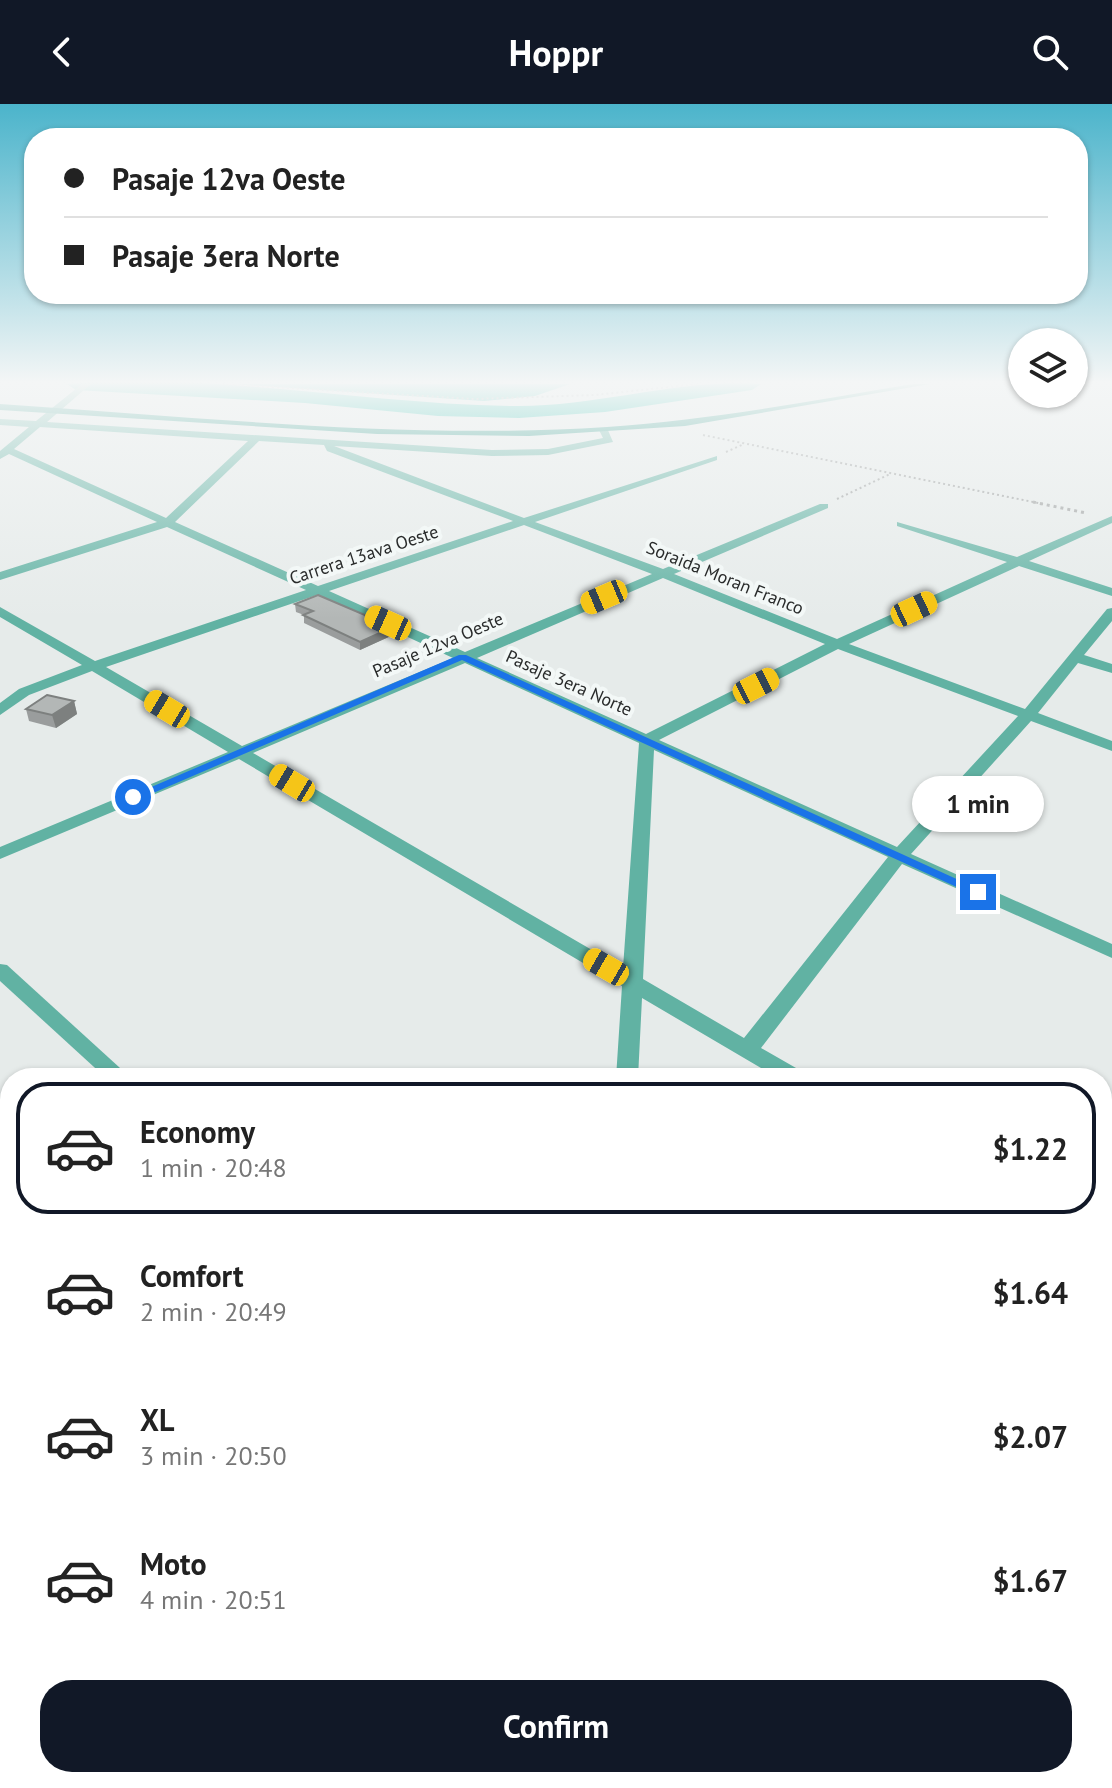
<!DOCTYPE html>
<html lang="en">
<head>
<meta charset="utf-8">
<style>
  body { margin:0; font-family:"PT Sans",sans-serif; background:#f6f6f6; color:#222; height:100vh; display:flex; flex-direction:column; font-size:30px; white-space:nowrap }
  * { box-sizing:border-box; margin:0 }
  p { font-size:26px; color:#767676 }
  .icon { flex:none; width:44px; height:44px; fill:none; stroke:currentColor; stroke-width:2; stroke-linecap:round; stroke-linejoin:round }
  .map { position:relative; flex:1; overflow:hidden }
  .details { position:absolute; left:0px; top:964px; width:1112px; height:720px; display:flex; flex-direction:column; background:#fff; border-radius:32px 32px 0 0; box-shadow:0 2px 6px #0004 }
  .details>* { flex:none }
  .guide { position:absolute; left:24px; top:24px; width:1064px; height:176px; border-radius:32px; box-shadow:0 2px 6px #0004; display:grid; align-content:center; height:176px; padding:0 40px; background:#fff }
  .controls { position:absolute; left:1008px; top:224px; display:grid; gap:16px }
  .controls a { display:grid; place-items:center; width:80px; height:80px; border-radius:50%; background:#fff; box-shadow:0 2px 6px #0004; font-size:40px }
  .end { position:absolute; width:36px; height:36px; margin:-18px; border:10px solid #1a73e8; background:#fff; box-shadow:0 0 0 4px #fff }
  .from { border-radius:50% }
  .bubble { position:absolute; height:56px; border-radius:28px; background:#fff; box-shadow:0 2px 6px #0004; font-size:26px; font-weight:600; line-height:56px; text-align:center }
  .car { position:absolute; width:24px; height:48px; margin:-24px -12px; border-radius:10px; box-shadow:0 0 6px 2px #0007; background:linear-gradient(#f5c518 24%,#345 0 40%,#f5c518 0 76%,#345 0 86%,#f5c518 0) }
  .guide b { display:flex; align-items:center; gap:28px; height:76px; font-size:30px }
  .guide b+b { border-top:2px solid #e0e0e0 }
  .guide i { width:20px; height:20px; background:#222 }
  ul { padding:14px 0 0; list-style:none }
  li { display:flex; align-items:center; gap:24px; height:132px; margin:0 16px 12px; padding:0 24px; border:4px solid transparent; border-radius:32px }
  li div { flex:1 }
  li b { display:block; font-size:30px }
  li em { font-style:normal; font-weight:600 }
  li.on { border-color:#111827 }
  li>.icon { width:72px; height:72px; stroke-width:1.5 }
  .action { display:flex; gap:16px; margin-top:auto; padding:16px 40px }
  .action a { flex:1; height:92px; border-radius:32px; background:#111827; color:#fff; font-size:32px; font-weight:600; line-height:92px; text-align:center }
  header { display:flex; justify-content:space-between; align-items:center; height:104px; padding:0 40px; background:#111827; color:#fff; font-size:36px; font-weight:600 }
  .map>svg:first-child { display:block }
  .water { fill:#00b59f }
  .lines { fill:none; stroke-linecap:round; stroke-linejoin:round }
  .river { fill:#00b59f; fill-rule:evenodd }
  .path-far1 { stroke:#9a9d9d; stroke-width:2; stroke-dasharray:2 3; stroke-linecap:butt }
  .path { stroke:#9a9d9d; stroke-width:3; stroke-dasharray:3 4; stroke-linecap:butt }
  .minor { fill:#61b2a3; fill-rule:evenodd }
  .tertiary { fill:#61b2a3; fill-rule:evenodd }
  .secondary { fill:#1b9180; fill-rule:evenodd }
  .wall { fill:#9a9d9d }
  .shaded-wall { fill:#7d807f }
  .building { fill:#b3b7b6; stroke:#7d807f; stroke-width:2 }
  .route { fill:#1a73e8 }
  .labels { text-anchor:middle; stroke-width:8; stroke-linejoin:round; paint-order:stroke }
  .far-street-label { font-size:18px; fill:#292b2b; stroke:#f3f8f7 }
</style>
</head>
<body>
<header><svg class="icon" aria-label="back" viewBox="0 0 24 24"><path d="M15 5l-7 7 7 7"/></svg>Hoppr<svg class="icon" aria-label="search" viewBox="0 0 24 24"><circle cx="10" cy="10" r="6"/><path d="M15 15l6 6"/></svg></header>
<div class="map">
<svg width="1112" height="1684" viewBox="0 0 1112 1684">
  <rect width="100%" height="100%" fill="#e6ebea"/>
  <polygon class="water" points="231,280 570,280 535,292 484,297"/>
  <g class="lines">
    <path class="river" d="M67 280C215 268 366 300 514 302 597 303 680 274 761 280L752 286 605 308 519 314 438 312 305 299 76 286Z"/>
    <g class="path-far1">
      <polyline points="222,280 473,295 594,291 698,280"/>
      <polyline points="703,331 1043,400"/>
      <polyline points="726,348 744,340"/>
      <polyline points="837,395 890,370"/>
    </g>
    <polyline class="path" points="1033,398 1086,409"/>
    <g class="minor">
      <path d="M82 280H91L47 318 492 346 548 345 603 334 599 326 607 324 613 338 548 351 492 352 334 342 524 414 717 352V356L535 418 663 465 820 400H828V404L674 470 837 535 1007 458 897 422V418L1017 453 1112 412V419L1029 457 1112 484V492L1019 462 849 540 1025 605 1107 505 1112 504V517L1084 551 1112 560V569L1078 559 1038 609 1112 637V647L1031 617 911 750 1112 840V854L902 760 761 944 803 968 806 974H778L642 894 638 974H616L622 882 239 655 0 755V743L228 648 92 567 29 591 0 611V599L19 585 82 561 0 513V503L95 557 306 486 167 423 0 476V468L157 418 9 350 0 355V347L29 323 0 321V315L36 317ZM40 323 248 337 166 414 14 345ZM259 337 324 341 327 347 513 417 318 482 175 418ZM524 421 652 470 465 548 329 487ZM663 474 825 540 646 630 477 554ZM317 491 453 554 242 642 106 563ZM838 545 1018 612 897 743 659 636ZM465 559 639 639 623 864 253 649ZM654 646 888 753 744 934 643 875Z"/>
      <rect x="0" y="1082" width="10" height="20"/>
      <polygon points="10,1136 10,1173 0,1178 0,1140"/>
      <polygon points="1102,1146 1112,1150 1112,1174 1102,1170"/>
      <polygon points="0,1280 10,1281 10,1307 0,1306"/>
      <polygon points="1112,1385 1112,1426 1102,1430 1102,1389"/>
      <polygon points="582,1674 618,1674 617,1684 581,1684"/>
    </g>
    <g class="tertiary">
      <polygon points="0,860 7,861 131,974 106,974 0,877"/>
      <polygon points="899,1674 943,1674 947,1684 903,1684"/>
    </g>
    <path class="secondary" d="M913 280H930L685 322 529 332 377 330 0 306V300C202 313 404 336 607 323 710 316 811 297 913 280Z"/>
  </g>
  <g class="wall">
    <polygon points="295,500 393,531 360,546 304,519 304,511 296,508"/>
    <polygon points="74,597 77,610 56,624 29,617 26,605"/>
  </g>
  <g class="shaded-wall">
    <polygon points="393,523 393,531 360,546 360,538"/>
    <polygon points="74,597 77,610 56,624 52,611"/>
  </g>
  <g class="building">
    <polygon points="318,491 393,523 360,538 303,511 313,507 295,500"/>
    <polygon points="47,591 74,597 52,611 26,605"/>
  </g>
  <linearGradient id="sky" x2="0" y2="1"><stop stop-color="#4bb4cb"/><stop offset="0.54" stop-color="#f4f6f6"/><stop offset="1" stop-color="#f4f6f6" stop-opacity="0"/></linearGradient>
  <rect width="1112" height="515" fill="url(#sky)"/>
  <polygon class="route" points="459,551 466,551 985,788 974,791 462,556 137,696 128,693"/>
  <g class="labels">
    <g class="far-street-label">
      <text transform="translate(364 451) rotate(-18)" y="6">Carrera 13ava Oeste</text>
      <text transform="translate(725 474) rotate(22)" y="6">Soraida Moran Franco</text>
      <text transform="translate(438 541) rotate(-23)" y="6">Pasaje 12va Oeste</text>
      <text transform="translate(569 579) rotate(24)" y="6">Pasaje 3era Norte</text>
    </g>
  </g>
</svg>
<div class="controls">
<a><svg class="icon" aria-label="layers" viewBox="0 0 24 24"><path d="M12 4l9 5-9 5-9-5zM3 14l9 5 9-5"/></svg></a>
</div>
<i class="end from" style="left:133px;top:693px"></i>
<i class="end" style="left:978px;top:788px"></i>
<div class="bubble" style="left:912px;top:672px;width:132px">1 min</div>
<i class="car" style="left:604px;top:493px;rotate:247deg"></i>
<i class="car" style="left:914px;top:505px;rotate:65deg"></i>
<i class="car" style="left:388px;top:519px;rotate:294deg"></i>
<i class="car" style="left:756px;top:582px;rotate:63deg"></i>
<i class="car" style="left:167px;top:605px;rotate:301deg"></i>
<i class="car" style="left:292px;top:679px;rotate:301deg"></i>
<i class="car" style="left:606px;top:863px;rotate:300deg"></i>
<div class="guide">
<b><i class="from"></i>Pasaje 12va Oeste</b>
<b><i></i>Pasaje 3era Norte</b>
</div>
<section class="details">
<ul>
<li class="on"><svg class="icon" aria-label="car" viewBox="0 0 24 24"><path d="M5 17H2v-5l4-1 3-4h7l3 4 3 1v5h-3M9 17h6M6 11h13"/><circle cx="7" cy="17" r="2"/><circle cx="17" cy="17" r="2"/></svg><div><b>Economy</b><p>1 min · 20:48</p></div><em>$1.22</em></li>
<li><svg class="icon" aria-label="car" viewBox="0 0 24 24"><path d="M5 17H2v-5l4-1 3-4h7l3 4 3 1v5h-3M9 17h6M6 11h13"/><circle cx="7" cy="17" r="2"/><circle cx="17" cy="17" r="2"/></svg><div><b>Comfort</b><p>2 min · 20:49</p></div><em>$1.64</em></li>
<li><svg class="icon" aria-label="car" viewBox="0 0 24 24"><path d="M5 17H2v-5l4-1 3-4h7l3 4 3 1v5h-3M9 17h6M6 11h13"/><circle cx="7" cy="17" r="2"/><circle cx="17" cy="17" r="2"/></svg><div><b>XL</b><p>3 min · 20:50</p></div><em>$2.07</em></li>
<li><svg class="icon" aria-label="car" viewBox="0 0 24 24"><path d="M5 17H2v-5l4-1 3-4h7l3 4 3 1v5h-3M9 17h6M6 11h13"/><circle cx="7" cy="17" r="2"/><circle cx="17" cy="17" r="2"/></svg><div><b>Moto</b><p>4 min · 20:51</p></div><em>$1.67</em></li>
</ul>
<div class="action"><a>Confirm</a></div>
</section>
</div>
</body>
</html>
